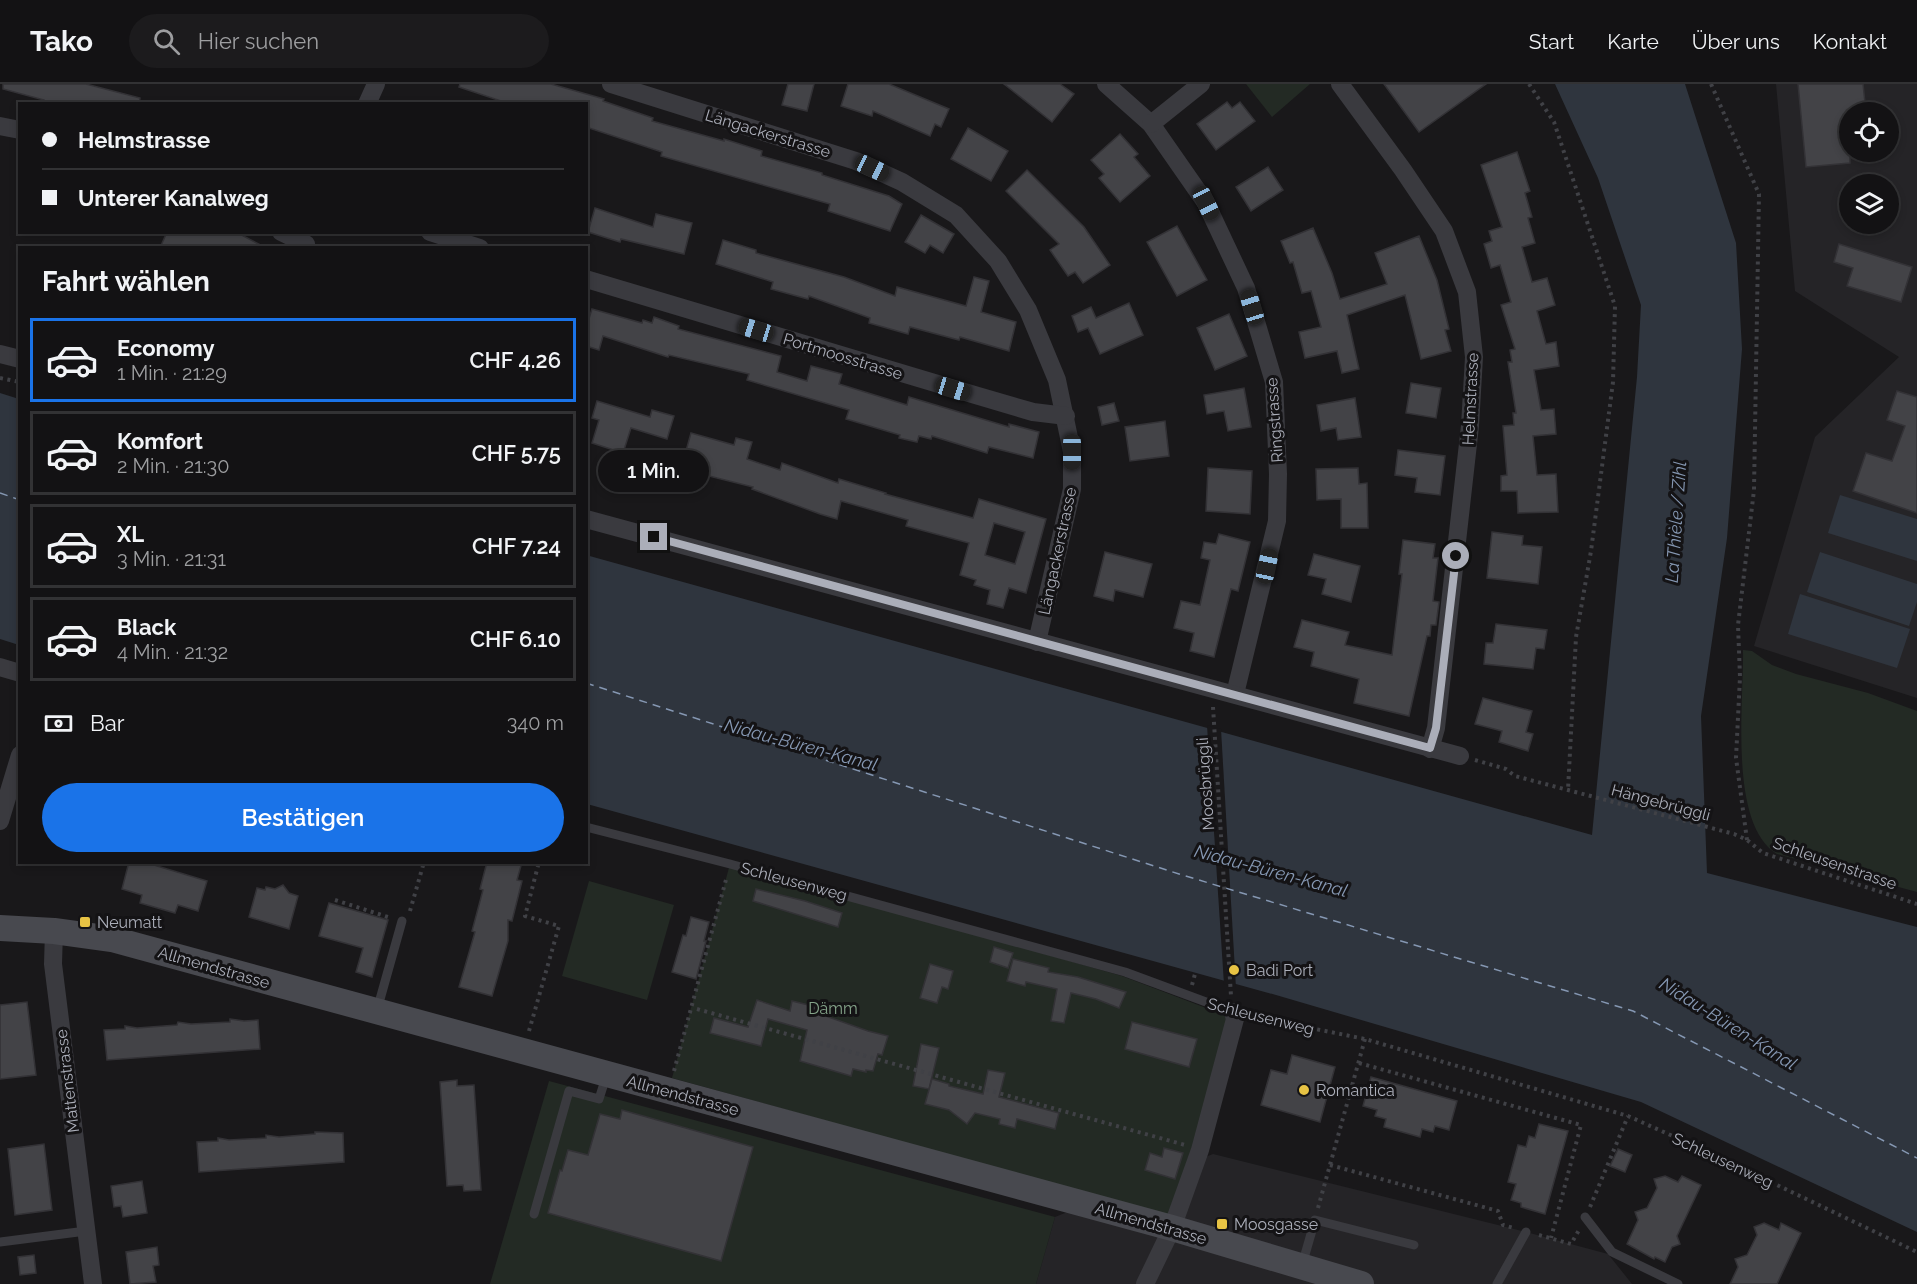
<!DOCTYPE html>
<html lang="de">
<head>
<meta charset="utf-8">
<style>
  body { margin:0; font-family:Raleway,sans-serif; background:#1c1b1d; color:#f1f3f6; height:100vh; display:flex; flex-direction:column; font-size:22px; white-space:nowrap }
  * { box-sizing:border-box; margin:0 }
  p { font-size:20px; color:#9d9ea0 }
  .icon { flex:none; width:33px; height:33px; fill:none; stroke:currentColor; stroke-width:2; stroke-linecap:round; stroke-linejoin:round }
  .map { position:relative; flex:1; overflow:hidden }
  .sheet { position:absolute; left:18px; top:162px; width:570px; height:618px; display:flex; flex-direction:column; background:#131214; border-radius:0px; box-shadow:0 3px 9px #0003,0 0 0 2px #323234 }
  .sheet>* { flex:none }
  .guide { position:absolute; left:18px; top:18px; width:570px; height:132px; border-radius:0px; box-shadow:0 3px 9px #0003,0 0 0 2px #323234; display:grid; align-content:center; height:132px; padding:0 24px; background:#131214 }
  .tools { position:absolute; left:1839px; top:18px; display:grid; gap:12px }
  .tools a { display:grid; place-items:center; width:60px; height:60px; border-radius:50%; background:#131214; box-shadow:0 3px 9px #0003,0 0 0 2px #323234; font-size:30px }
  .end { position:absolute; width:27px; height:27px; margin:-14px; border:8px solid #abaeb9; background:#111; box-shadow:0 0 0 3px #111 }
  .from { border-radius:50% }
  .bubble { position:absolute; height:42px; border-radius:21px; background:#131214; box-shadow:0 3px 9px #0003,0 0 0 2px #323234; font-size:20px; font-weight:600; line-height:42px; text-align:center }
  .car { position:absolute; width:18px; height:36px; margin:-18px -9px; border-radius:8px; box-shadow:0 0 4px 2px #0007; background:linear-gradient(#222 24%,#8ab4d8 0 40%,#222 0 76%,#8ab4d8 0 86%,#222 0) }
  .guide b { display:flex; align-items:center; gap:21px; height:57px; font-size:22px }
  .guide b+b { border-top:2px solid #323234 }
  .guide i { width:15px; height:15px; background:#f1f3f6 }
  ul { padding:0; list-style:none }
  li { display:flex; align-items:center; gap:18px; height:84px; margin:0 12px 9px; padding:0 12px; border:3px solid #323234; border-radius:0px }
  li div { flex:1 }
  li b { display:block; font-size:22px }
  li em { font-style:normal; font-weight:600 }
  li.current { border-color:#1a73e8 }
  li>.icon { width:54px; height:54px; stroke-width:1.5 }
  h2 { padding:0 24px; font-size:27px; line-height:72px }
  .pay { display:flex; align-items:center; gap:15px; height:66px; padding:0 24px; font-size:22px }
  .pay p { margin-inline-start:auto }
  .cta { display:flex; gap:12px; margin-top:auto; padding:12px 24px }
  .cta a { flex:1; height:69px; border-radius:36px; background:#1a73e8; color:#fff; font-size:24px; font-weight:600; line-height:69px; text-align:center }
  header { display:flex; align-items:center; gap:36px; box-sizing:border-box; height:84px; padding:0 30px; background:#131214; border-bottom:2px solid #323234 }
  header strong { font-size:28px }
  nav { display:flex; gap:33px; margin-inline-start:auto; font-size:21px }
  .search { width:420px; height:54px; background:#1c1b1d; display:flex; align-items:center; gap:15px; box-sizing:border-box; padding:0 21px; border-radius:33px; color:#9d9ea0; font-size:22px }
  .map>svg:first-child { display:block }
  .built { fill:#252427; fill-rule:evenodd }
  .green { fill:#232a24 }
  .water { fill:#2f353e }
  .pier { fill:#19181a }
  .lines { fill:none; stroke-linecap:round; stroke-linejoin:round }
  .ferry { stroke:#8597b2; stroke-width:1.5; stroke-dasharray:8 6; stroke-linecap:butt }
  .building { fill:#434347; stroke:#333236; stroke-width:1.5; fill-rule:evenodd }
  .path { stroke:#404146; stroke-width:4; stroke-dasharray:3 4.5; stroke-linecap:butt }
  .service { stroke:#3a3a3f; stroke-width:9 }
  .minor { stroke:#3a3a3f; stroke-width:18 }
  .secondary { stroke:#48494f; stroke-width:26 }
  .route { stroke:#abaeb9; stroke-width:8 }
  .poi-dot { fill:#e7c344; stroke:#141315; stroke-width:2 }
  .labels { text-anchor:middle; stroke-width:6; stroke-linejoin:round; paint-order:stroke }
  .street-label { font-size:16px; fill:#abaeb9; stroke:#141315 }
  .poi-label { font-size:16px; fill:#abaeb9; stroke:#141315; text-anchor:start }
  .park-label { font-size:16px; fill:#84a389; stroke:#141315 }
  .water-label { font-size:18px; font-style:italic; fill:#8597b2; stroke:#141315 }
</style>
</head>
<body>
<header>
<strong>Tako</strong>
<div class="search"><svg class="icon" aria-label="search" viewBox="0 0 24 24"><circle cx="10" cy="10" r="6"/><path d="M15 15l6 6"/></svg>Hier suchen</div>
<nav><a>Start</a><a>Karte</a><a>Über uns</a><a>Kontakt</a></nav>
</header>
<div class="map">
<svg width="1917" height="1200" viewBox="0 0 1917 1200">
  <rect width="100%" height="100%" fill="#19181a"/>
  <g class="built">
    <path d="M1776 0H1917V614L1754 562 1815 353 1899 273 1795 207ZM1850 28H1888V68H1850ZM1850 100H1888V140H1850Z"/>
    <polygon points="1213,1070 1526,1148 1608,1170 1632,1200 1036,1200 1055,1133"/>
  </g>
  <g class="green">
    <polygon points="1246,0 1310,0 1272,33"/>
    <path d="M1743 566 1752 567 1772 581 1796 590 1868 609 1917 627V808L1777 770C1728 740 1744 618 1743 566Z"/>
    <polygon points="730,780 1122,892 1235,935 1175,1134 672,994"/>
    <polygon points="589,797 674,821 647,916 562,892"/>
    <polygon points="549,997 1055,1133 1036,1200 490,1200"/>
  </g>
  <g class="water">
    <polygon points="1555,0 1685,0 1736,159 1742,265 1727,454 1701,632 1707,789 1917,843 1917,1148 1641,1018 1276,911 587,720 586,471 1592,751 1637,293 1641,221 1598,94"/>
    <polygon points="0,309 19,315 19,561 0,555"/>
    <polygon points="1840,411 1917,435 1917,477 1828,449"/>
    <polygon points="1820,468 1917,500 1917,518 1909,542 1807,508"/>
    <polygon points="1800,510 1910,545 1897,584 1788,550"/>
  </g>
  <polygon class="pier" points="1207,641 1221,645 1236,904 1224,900"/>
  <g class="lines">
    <g class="ferry">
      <polyline points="0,409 20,416"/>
      <polyline points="586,599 1179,790 1633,927 1917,1074"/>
    </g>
  </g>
  <g class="building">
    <polygon points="3,0 86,0 140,14 139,20 43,20 44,16 3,5"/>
    <polygon points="460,0 551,0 604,15 603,17 653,34 652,37 724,57 724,55 762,67 761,72 822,89 822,91 889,112 902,120 890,147 828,127 830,120 661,72 662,68 586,43 586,20 510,20 459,3"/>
    <polygon points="788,0 814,0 807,27 782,21"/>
    <polygon points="848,0 889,0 949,25 941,43 935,40 930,52 873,27 872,32 841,22"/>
    <polygon points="1004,0 1060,0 1074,10 1052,38"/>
    <polygon points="1384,0 1486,0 1419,48"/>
    <polygon points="1798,0 1863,0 1866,28 1850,28 1850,79 1806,83"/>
    <polygon points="1227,18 1232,24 1240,18 1255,37 1216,66 1197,40"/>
    <polygon points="968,44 1008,67 991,97 951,75"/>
    <polygon points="1120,50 1138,70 1134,73 1150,92 1120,118 1099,94 1104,90 1091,76"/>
    <polygon points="1517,68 1530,107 1525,109 1532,133 1528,134 1535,159 1522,163 1532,198 1547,194 1555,221 1537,227 1546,260 1556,258 1559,282 1534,286 1541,326 1554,325 1556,350 1533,352 1537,391 1556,390 1558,428 1518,429 1517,407 1501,407 1501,392 1507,391 1503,342 1514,341 1513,329 1516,329 1508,278 1512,278 1510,266 1515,265 1501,221 1511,218 1500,181 1491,184 1484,160 1492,157 1489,147 1502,143 1481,81"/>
    <polygon points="1268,83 1283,106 1251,127 1236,103"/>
    <polygon points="1027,86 1084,143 1110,181 1083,199 1075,188 1068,192 1050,166 1059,160 1006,107"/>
    <polygon points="595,124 653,143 656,130 692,139 684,170 621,155 620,158 588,148"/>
    <polygon points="921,131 954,150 943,169 930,161 925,169 905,158"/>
    <polygon points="1177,142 1207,196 1177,212 1147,158"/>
    <polygon points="1313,144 1332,189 1340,215 1387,200 1375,169 1419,152 1437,196 1449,245 1445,246 1451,267 1421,275 1405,211 1347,231 1359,285 1342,289 1337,267 1305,274 1299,248 1321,243 1311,207 1302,209 1293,178 1290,179 1281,157"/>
    <polygon points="167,148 236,148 266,164 160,164"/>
    <polygon points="723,156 756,166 756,169 844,193 895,212 897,203 966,222 974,193 989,197 981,228 1016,238 1009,267 960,253 959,256 910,243 908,250 869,239 870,234 809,212 808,215 771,205 773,198 716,180"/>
    <polygon points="1839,160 1912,183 1901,218 1847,202 1853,184 1834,178"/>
    <polygon points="1129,219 1143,251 1100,270 1088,244 1078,248 1072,232 1091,223 1096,234"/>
    <polygon points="592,225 642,239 643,236 652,239 654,233 679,242 678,245 781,272 777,288 807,297 811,282 842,290 839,300 907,321 909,313 1009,343 1009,340 1039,348 1033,374 989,363 987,369 932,352 931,355 919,352 917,358 899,354 900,351 846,335 849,326 747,296 749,290 669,271 668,273 603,252 599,266 586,262 586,244"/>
    <polygon points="1229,230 1247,272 1215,286 1197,244"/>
    <polygon points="1411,299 1441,304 1436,334 1406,329"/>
    <polygon points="1244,304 1251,343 1228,347 1224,327 1207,330 1204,311"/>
    <polygon points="1897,307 1917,313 1917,429 1853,407 1866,369 1892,377 1905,342 1887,336"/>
    <polygon points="1355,314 1361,353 1338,356 1336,344 1321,347 1317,321"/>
    <polygon points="597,317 650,333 652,326 674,332 667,355 631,344 623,369 592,359 599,336 592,334"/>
    <polygon points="1114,319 1119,337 1102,341 1098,323"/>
    <polygon points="1165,337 1169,372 1130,377 1125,343"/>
    <path d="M691 349 734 361 736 354 752 358 747 375 780 386 782 379 838 399 839 395 886 409 885 410 973 434 979 415 1046 435 1026 509 1009 504 1003 524 987 520 990 506 974 501 976 496 960 491 969 459 906 442 908 436 841 417 837 435 820 430 752 405 753 403 681 385ZM994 439 1025 448 1015 480 985 471Z"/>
    <polygon points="1398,366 1445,372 1440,411 1415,408 1417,394 1395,391"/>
    <polygon points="1208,384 1252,387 1250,430 1206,427"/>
    <polygon points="1358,384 1359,400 1367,399 1368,444 1341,444 1341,415 1317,416 1316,385"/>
    <polygon points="1492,448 1523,452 1522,461 1542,463 1538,500 1487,494"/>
    <polygon points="1219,450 1250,458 1238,507 1231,505 1214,573 1190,567 1194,549 1174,544 1181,517 1200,521 1210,476 1201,474 1204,458 1216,460"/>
    <polygon points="1403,456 1435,460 1433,474 1438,474 1433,517 1439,518 1436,541 1431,541 1430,552 1427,552 1409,632 1354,619 1359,595 1311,582 1314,568 1294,563 1302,536 1349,548 1345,561 1392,571 1402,490 1399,490"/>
    <polygon points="1105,468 1152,480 1143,513 1115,506 1113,517 1094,512"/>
    <polygon points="1314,470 1360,482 1351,518 1322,510 1326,495 1308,491"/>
    <polygon points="1496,540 1547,546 1544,565 1536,564 1533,585 1484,580 1486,559 1493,559"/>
    <polygon points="1483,614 1532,627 1526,648 1533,650 1528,667 1499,658 1502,647 1475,640"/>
    <polygon points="129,778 144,778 207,797 198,827 178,821 175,829 140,819 142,811 122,805"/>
    <polygon points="487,778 522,778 517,796 522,797 512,837 508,836 508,857 492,912 459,903 475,848 472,847 483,806 480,805"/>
    <polygon points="283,801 289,809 298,812 289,845 249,833 257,804 265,806 266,803 275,805"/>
    <polygon points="756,805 805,817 842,829 838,843 753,817"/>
    <polygon points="329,819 388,836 372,893 356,888 363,864 319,852"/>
    <polygon points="691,833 709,838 704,857 706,857 696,895 672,888 683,851 686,852"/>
    <polygon points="994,863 1013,869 1008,884 990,878"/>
    <polygon points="1013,875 1049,884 1048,888 1078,893 1126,908 1119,924 1096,915 1071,909 1064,939 1051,937 1057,905 1026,898 1025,902 1007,897"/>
    <polygon points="930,880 953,887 948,905 942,903 937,919 920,914"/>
    <polygon points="757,916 790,927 792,917 825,925 823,931 868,947 888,952 882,971 878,970 873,987 866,986 866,988 853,985 851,992 800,977 807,946 768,935 761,962 710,949 714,934 748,943"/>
    <polygon points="27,918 36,991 0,995 0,921"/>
    <polygon points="230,935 244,937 258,936 260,965 107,976 104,946 125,945 125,942 137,944 177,941 178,938 191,940 230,938"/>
    <polygon points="1132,938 1197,955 1189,983 1125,965"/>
    <polygon points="921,960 939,964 929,1005 913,1002"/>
    <polygon points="1292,971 1335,983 1320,1038 1261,1021 1271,986 1287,990"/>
    <polygon points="988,986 1005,989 999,1013 1059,1029 1055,1045 1017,1035 1015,1044 999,1040 1000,1035 975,1029 967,1040 949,1026 925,1020 932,995 949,1000 949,1002 983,1010"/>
    <polygon points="1371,993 1457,1017 1449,1046 1435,1042 1433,1048 1422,1045 1420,1053 1384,1043 1386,1035 1375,1032 1377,1026 1363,1022"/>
    <polygon points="457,996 457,1002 474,1001 481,1106 464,1107 463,1101 447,1102 440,998"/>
    <polygon points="622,1026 753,1063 721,1177 548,1129 560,1086 562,1087 568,1066 588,1071 600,1030 620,1035"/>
    <polygon points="1539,1040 1568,1047 1545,1130 1521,1123 1521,1119 1511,1116 1516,1100 1508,1098 1518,1061 1526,1063 1529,1052 1535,1054"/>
    <polygon points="315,1048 343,1049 344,1078 199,1088 197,1058 218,1057 218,1054 229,1056 266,1054 266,1051 279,1053 315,1050"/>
    <polygon points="44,1060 52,1126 15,1131 8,1065"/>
    <polygon points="1164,1064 1183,1069 1175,1095 1145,1086 1150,1069 1162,1073"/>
    <polygon points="1618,1065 1632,1071 1625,1088 1610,1082"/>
    <polygon points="1665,1092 1678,1098 1682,1092 1701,1101 1677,1152 1680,1160 1672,1163 1665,1178 1655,1173 1654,1175 1627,1160 1638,1136 1635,1128 1647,1124 1657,1104 1654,1095"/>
    <polygon points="142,1097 147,1129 123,1133 121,1122 114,1123 111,1102"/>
    <polygon points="1764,1139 1779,1146 1781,1139 1801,1149 1777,1200 1730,1200 1738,1183 1735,1175 1747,1171 1757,1151 1754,1143"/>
    <polygon points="157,1163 159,1181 153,1182 156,1198 130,1200 126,1168"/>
    <polygon points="34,1171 36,1189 20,1191 18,1173"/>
  </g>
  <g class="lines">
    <g class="path">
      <polyline points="1529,0 1554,38 1615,222 1613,298 1591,467 1576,553 1568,706"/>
      <polyline points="1711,0 1759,110 1754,406 1738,541 1740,593 1736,674 1747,756"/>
      <polyline points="0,294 20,298"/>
      <polyline points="1213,623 1231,912"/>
      <polyline points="1475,676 1506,685 1515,692 1734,750 1747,756 1763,769 1917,820"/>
      <polyline points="335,816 391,834"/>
      <polyline points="410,827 424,778"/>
      <polyline points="1192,901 1195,890"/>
      <polyline points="697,925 1185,1061"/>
      <polyline points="1251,932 1365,955 1628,1032 1706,1067 1917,1168"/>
      <polyline points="529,947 559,842 525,832 539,778"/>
      <polyline points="1359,979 1581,1041 1551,1154"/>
      <polyline points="674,987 727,792"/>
      <polyline points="1330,1081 1498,1127 1503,1141 1514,1144"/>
      <polyline points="1590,1123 1628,1032"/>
      <polyline points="1318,1124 1365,955"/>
      <polyline points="1539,1151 1571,1160 1579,1146"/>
    </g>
    <g class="service">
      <polyline points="586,743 730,780 1125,888 1233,928"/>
      <polyline points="377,926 402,837"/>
      <polyline points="534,1130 569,1007 599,1015 606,993"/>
      <polyline points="1585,1133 1612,1168 1678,1200"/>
      <polyline points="0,1158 86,1147"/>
      <polyline points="1302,1181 1315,1136 1414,1161"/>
      <polyline points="1497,1200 1526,1148"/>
    </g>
    <g class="minor">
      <polyline points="611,0 856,77 902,98 956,131 998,177 1028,226 1057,296 1072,368 1072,405 1037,558"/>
      <polyline points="1106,0 1151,40 1206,119 1246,204 1274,298 1278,390 1277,437 1235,610"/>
      <polyline points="1340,0 1403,86 1444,147 1467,208 1474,273 1470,342 1436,644 1430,665"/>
      <polyline points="367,20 376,0"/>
      <polyline points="1151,40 1201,0"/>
      <polyline points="0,42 20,46"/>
      <polyline points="281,148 306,160"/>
      <polyline points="430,148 480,164"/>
      <polyline points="586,195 975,311 1033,328 1066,332"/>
      <polyline points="0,270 20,275"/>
      <polyline points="586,435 1460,672"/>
      <polyline points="0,583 20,589"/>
      <polyline points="0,737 20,671"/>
      <polyline points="54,847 53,880 93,1200"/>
      <polyline points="1145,1200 1172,1144 1200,1066 1235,935 1233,928"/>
    </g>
    <polyline class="secondary" points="0,844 54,847 112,855 1172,1144 1361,1200"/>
  </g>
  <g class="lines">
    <polyline class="route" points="654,453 1430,664 1436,644 1456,472"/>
  </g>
  <g class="poi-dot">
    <rect x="79" y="832" width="12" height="12" rx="3"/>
    <circle cx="1234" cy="886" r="6"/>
    <circle cx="1304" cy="1006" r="6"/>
    <rect x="1216" y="1134" width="12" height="12" rx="3"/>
  </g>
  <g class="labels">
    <g class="street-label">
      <text transform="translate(768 49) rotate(17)" y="6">Längackerstrasse</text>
      <text transform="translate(843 272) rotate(17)" y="6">Portmoosstrasse</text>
      <text transform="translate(1470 315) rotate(-87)" y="6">Helmstrasse</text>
      <text transform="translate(1274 336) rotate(-94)" y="6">Ringstrasse</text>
      <text transform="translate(1057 467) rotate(-78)" y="6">Längackerstrasse</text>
      <text transform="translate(1205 700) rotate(-94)" y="6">Moosbrüggli</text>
      <text transform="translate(1661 718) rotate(15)" y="6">Hängebrüggli</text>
      <text transform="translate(1835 779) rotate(19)" y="6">Schleusenstrasse</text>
      <text transform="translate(794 797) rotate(15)" y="6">Schleusenweg</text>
      <text transform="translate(214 883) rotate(16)" y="6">Allmendstrasse</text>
      <text transform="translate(1261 932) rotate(14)" y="6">Schleusenweg</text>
      <text transform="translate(67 997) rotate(-97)" y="6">Mattenstrasse</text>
      <text transform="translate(683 1011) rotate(15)" y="6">Allmendstrasse</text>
      <text transform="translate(1723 1076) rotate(25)" y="6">Schleusenweg</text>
      <text transform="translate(1151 1139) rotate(16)" y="6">Allmendstrasse</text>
    </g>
    <g class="poi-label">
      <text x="97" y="844">Neumatt</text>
      <text x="1246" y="892">Badi Port</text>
      <text x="1316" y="1012">Romantica</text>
      <text x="1234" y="1146">Moosgasse</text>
    </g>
    <g class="park-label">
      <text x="833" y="930">Dämm</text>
    </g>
    <g class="water-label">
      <text transform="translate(1676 438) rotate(-86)" y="6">La Thièle / Zihl</text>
      <text transform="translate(801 661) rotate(15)" y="6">Nidau-Büren-Kanal</text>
      <text transform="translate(1271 787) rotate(15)" y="6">Nidau-Büren-Kanal</text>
      <text transform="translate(1728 940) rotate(32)" y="6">Nidau-Büren-Kanal</text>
    </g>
  </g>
</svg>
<div class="tools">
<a><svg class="icon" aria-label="locate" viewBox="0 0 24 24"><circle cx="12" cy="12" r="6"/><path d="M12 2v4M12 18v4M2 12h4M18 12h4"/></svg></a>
<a><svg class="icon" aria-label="layers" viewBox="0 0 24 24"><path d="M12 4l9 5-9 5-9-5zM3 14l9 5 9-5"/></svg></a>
</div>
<i class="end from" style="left:1456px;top:472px"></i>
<i class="end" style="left:654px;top:453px"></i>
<div class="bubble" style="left:598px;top:366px;width:111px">1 Min.</div>
<i class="car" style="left:872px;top:84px;rotate:115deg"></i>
<i class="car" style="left:1206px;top:119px;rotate:154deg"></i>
<i class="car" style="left:1252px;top:223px;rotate:343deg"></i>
<i class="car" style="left:756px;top:246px;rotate:287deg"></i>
<i class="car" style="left:953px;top:305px;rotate:107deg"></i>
<i class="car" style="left:1072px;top:368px;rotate:180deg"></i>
<i class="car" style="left:1267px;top:482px;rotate:12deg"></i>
<div class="guide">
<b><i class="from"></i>Helmstrasse</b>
<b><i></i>Unterer Kanalweg</b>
</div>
<section class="sheet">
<h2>Fahrt wählen</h2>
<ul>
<li class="current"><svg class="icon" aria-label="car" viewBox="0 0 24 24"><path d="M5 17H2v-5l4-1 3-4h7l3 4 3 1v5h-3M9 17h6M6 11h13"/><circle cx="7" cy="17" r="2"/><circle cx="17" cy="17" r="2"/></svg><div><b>Economy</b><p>1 Min. · 21:29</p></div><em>CHF 4.26</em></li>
<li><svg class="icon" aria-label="car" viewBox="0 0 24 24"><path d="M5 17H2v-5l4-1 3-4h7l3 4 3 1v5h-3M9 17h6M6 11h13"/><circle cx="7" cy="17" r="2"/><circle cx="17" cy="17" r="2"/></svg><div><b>Komfort</b><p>2 Min. · 21:30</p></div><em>CHF 5.75</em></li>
<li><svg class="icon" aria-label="car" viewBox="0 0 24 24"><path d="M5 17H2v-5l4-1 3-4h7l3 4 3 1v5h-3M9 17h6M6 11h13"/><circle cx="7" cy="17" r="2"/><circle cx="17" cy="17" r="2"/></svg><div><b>XL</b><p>3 Min. · 21:31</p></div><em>CHF 7.24</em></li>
<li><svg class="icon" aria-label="car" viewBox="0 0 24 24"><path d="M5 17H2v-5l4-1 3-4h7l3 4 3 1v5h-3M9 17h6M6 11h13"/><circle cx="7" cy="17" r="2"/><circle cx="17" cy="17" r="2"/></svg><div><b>Black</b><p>4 Min. · 21:32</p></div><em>CHF 6.10</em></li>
</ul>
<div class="pay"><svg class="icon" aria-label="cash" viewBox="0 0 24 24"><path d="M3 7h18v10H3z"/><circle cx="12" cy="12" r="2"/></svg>Bar<p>340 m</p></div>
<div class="cta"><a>Bestätigen</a></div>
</section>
</div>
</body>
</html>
